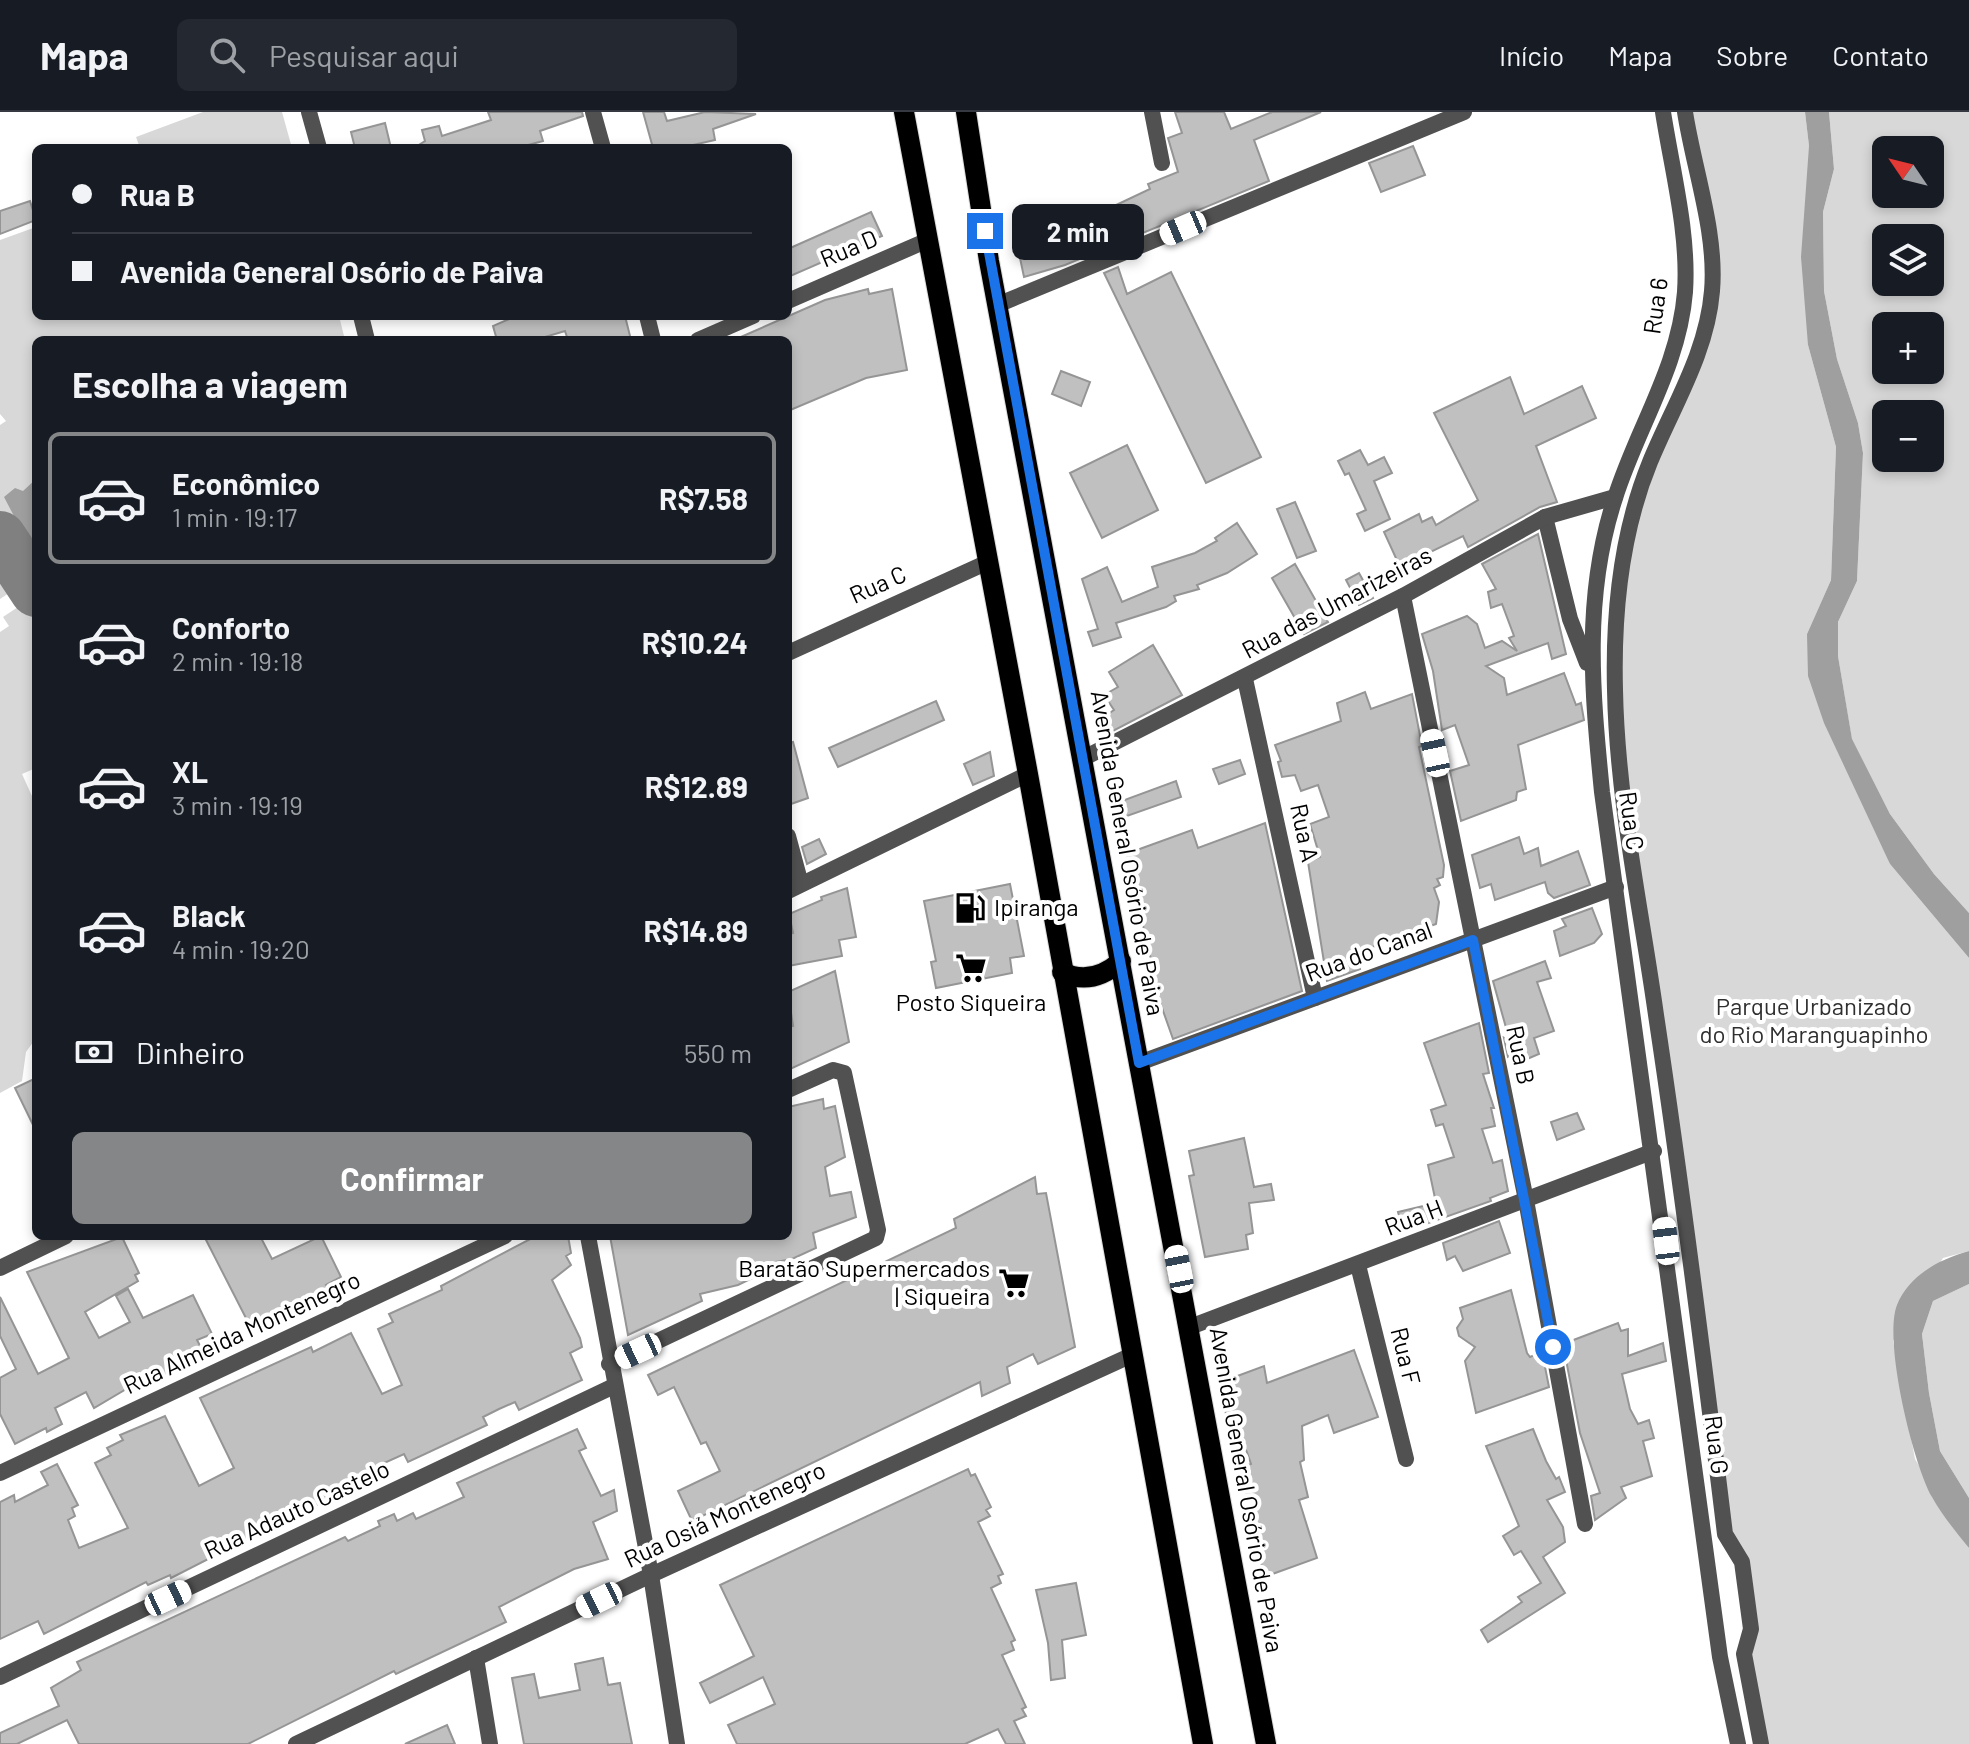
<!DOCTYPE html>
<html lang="pt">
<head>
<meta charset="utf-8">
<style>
  body { margin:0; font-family:Barlow,sans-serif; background:#242831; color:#f1f3f6; height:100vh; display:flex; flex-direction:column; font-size:30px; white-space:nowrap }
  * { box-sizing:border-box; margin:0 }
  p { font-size:26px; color:#9ea1a6 }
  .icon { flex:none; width:44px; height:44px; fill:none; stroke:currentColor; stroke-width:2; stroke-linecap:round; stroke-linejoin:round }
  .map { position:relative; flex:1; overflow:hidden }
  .drawer { position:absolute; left:32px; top:224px; width:760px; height:904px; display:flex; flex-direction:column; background:#171b24; border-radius:12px; box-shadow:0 4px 12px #0003 }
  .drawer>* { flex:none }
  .guide { position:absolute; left:32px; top:32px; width:760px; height:176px; border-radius:12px; box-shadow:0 4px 12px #0003; display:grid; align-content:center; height:176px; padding:0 40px; background:#171b24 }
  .needle { width:52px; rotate:305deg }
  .fabs { position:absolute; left:1872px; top:24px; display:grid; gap:16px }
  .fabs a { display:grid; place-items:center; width:72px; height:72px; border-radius:12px; background:#171b24; box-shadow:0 4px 12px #0003; font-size:40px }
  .end { position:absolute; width:36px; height:36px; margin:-18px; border:10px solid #1a73e8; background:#fff; box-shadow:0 0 0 4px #fff }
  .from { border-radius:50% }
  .bubble { position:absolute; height:56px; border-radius:12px; background:#171b24; box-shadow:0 4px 12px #0003; font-size:26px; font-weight:700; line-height:56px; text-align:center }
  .car { position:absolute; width:24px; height:48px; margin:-24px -12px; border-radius:10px; box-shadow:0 0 6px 2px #0007; background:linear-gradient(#fff 24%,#345 0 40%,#fff 0 76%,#345 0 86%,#fff 0) }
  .guide b { display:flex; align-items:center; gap:28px; height:76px; font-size:30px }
  .guide b+b { border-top:2px solid #363941 }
  .guide i { width:20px; height:20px; background:#f1f3f6 }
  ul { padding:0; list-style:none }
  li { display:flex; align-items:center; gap:24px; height:132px; margin:0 16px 12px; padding:0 24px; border:4px solid transparent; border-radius:12px }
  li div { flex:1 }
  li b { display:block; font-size:30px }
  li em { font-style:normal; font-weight:700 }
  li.on { border-color:#858687 }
  li>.icon { width:72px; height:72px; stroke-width:1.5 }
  h2 { padding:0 40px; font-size:36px; line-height:96px }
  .pay { display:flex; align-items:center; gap:20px; height:88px; padding:0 40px; font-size:30px }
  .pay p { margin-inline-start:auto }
  .cta { display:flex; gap:16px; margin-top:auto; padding:16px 40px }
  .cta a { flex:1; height:92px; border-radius:12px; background:#858687; color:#fff; font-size:32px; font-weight:700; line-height:92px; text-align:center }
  header { display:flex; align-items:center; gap:48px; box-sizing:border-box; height:112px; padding:0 40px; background:#171b24; border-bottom:2px solid #363941 }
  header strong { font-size:38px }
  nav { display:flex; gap:44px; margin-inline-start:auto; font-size:28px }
  .search { width:560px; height:72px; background:#242831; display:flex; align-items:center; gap:20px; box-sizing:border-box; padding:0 28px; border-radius:12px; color:#9ea1a6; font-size:30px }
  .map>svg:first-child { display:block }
  .green { fill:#d8d8d8; fill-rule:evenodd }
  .water { fill:#9f9f9f }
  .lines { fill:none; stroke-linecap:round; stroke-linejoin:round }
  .taxiway { stroke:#808080; stroke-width:52 }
  .building { fill:#c0c0c0; stroke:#959595; stroke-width:2 }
  .primary-casing { stroke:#dbdbdb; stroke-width:22 }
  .pedestrian { stroke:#515151; stroke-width:16 }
  .minor { stroke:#515151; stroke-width:16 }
  .primary { stroke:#000; stroke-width:20 }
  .route { stroke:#1a73e8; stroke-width:10 }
  .labels { text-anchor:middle; stroke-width:8; stroke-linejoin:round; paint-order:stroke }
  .street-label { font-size:24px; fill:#000; stroke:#fff }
  .poi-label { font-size:24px; fill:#000; stroke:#fff; text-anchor:start }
  .park-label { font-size:24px; fill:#2f2f2f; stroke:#fff }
</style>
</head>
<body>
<header>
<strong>Mapa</strong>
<div class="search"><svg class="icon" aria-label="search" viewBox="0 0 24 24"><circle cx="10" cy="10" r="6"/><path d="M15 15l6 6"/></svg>Pesquisar aqui</div>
<nav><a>Início</a><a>Mapa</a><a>Sobre</a><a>Contato</a></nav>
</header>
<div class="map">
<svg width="1969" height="1632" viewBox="0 0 1969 1632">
  <rect width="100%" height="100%" fill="#fff"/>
  <g class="green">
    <polygon points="203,0 282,0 292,36 140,36 136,25"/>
    <polygon points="1685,0 1805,0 1809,34 1808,233 1836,335 1831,468 1807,522 1890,752 1969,846 1969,1139 1943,1146 1893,1229 1915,1347 1969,1436 1969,1632 1761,1632 1742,1450 1725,1422 1618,637 1621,461 1712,183"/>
    <path d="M1829 0H1969V801L1934 762 1890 702 1852 628 1838 544V510L1857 469 1863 341 1858 311 1837 247 1824 179 1823 100 1834 57ZM1886 38H1930V82H1886ZM1886 126H1930V170H1886ZM1886 214H1930V258H1886ZM1886 302H1930V346H1886Z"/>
    <polygon points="36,115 36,204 339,204 345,228 36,228 36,460 0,406 0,313 6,309 0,302 0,128"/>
    <polygon points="0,443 21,473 0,487"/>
    <polygon points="30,487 36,497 36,656 22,662 36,693 36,926 26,940 22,969 0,981 0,520 9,514 3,505"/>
    <polygon points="1969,1172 1969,1386 1940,1339 1929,1281 1922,1222 1933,1189"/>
  </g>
  <g class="water">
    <polygon points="1805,0 1829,0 1834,57 1823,100 1824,179 1837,247 1858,311 1863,341 1857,469 1838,510 1838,544 1852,627 1890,702 1934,762 1969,801 1969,846 1890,752 1824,611 1808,564 1807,522 1831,468 1836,335 1808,233 1801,145 1809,34"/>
    <polygon points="36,367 36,446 4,385 15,376 23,379"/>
    <path d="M1969 1139V1172L1933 1189 1922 1222 1929 1281 1940 1339 1969 1386V1436C1956 1420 1942 1403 1932 1385 1913 1351 1883 1229 1897 1193 1909 1163 1940 1147 1969 1139Z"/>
  </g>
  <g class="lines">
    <polyline class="taxiway" points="0,425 36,479"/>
  </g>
  <g class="building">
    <polygon points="488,0 582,0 583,4 540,19 543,29 517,36 414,36 425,29 422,18 439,14 442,24 491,8"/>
    <polygon points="643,0 664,0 667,9 705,0 756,2 713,17 715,28 680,36 653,36"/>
    <polygon points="1175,0 1224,0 1231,17 1272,0 1321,0 1254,28 1269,69 1065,153 1024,165 1016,127 1063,107 1065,113 1112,95 1150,77 1148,72 1178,60 1168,26 1182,21"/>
    <polygon points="385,11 391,36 355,36 351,20"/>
    <polygon points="1413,34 1425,63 1381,80 1369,51"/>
    <polygon points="30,89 36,108 0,122 0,99"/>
    <polygon points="871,100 882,124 788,165 788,137"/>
    <polygon points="1118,155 1127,182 1171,160 1261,345 1206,371 1104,161"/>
    <polygon points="868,177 869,182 892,177 907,258 866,266 788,299 788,228 734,228 825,188"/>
    <polygon points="516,204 625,204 631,228 568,228 565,219 535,228 497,228 493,214"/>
    <polygon points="1061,259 1090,270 1081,294 1052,282"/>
    <polygon points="1510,265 1524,302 1582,274 1596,306 1536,334 1557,390 1540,395 1468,435 1463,424 1400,455 1384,420 1419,402 1422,410 1432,405 1436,413 1478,388 1434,301"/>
    <polygon points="1127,333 1158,398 1102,426 1070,361"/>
    <polygon points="1360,338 1368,353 1384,345 1392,361 1374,369 1390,407 1365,419 1357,402 1366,398 1349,361 1345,363 1338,349"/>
    <polygon points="1295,390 1316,439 1297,446 1277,397"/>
    <polygon points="1237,411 1257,442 1227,461 1197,473 1199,477 1174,484 1176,489 1166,495 1116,511 1121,525 1093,534 1088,520 1098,517 1082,467 1107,455 1122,490 1158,475 1152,455 1195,441 1217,429 1215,426"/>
    <polygon points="1538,422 1566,542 1552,547 1548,531 1486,554 1504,566 1507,583 1564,561 1576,593 1581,591 1584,608 1518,633 1526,677 1517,680 1516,688 1461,709 1450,659 1469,653 1455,613 1442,618 1433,559 1422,522 1467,504 1477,512 1485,536 1502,529 1517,539 1509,526 1514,524 1502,492 1491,496 1488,480 1496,477 1482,452"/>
    <polygon points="1295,452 1328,510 1304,522 1272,466"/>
    <polygon points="1359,461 1373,486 1359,493 1346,468"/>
    <polygon points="1153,533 1182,583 1111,620 1102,606 1114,598 1104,583 1118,575 1109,560"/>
    <polygon points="1365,580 1371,597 1412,582 1422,634 1419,635 1444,753 1443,765 1437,767 1440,773 1434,776 1439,790 1436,812 1356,841 1360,857 1327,869 1308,750 1320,745 1310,712 1329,705 1318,673 1301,679 1295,663 1282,665 1278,650 1281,649 1275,633 1341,609 1337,591"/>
    <polygon points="936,589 944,608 838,655 829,636"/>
    <polygon points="793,630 808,686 788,693 788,631"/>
    <polygon points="990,640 994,664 973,673 964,652"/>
    <polygon points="1240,648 1245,662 1219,672 1213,657"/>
    <polygon points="1176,669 1181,685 1124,705 1119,690"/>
    <polygon points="1265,711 1302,879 1173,927 1150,862 1154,860 1126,742 1192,718 1198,736"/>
    <polygon points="1519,725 1524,742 1538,736 1541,754 1578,739 1590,773 1554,786 1548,781 1545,770 1495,788 1491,772 1480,776 1472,743"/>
    <polygon points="819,727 826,742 807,752 802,735"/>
    <polygon points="1010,772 1024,844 1010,846 1012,861 936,876 931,850 936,849 924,789"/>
    <polygon points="847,776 856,825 839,828 842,844 788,854 788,823 793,821 789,802 822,788 821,785"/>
    <polygon points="1592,796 1602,822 1594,831 1560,844 1554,819 1566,814 1562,807"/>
    <polygon points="1545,849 1551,866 1537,870 1554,919 1534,926 1539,942 1527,947 1519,941 1508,945 1504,926 1510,930 1493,869"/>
    <polygon points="835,859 849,930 788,958 788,915 793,914 788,880"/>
    <polygon points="1479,911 1489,961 1483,962 1494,996 1491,996 1495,1014 1482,1017 1493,1051 1502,1048 1508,1079 1490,1086 1491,1089 1403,1120 1398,1100 1436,1091 1428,1053 1454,1045 1443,1012 1436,1014 1431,998 1446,993 1424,931"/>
    <polygon points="36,966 36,1019 15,976"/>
    <polygon points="823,987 824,997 835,994 845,1045 825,1055 830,1084 851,1080 856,1105 813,1121 816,1136 792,1147 765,1152 767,1159 738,1173 700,1182 702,1189 628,1223 610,1124 788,1124 788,995"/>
    <polygon points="1577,1001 1584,1017 1557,1028 1551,1010"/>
    <polygon points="1244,1026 1254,1075 1271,1072 1274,1088 1249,1091 1253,1121 1246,1123 1248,1137 1205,1145 1189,1064 1194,1063 1189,1039"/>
    <polygon points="1035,1065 1037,1082 1046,1081 1075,1235 1038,1252 1033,1242 1007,1255 1010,1271 982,1284 980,1270 692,1409 678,1379 720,1359 706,1330 701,1332 674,1275 658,1283 648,1263 956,1116 954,1107"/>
    <polygon points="1499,1109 1510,1141 1463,1159 1455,1144 1447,1148 1443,1131"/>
    <polygon points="204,1124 260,1124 272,1147 321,1124 341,1165 326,1173 331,1182 250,1214"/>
    <polygon points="536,1124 568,1124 571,1141 566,1144 571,1153 552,1168 580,1226 582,1235 570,1241 582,1268 519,1298 515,1290 499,1297 483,1305 487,1313 408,1350 404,1342 373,1356 377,1365 312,1395 310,1391 276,1406 279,1411 171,1466 170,1463 148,1473 146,1470 44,1522 38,1509 0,1527 0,1390 14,1383 15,1390 48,1373 41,1360 57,1352 78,1393 72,1396 75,1404 68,1408 79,1436 128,1416 95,1351 111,1343 107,1336 123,1328 120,1323 165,1304 199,1374 234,1356 200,1286 311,1235 313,1240 351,1221 382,1282 402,1273 378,1217 393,1210 389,1202 442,1178 441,1174"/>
    <polygon points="122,1125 139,1161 135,1163 138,1169 85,1200 99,1226 130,1210 116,1184 128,1177 143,1206 193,1183 212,1222 197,1228 205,1243 158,1265 155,1260 94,1296 86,1280 55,1296 62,1312 47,1320 46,1316 15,1332 0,1302 0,1266 16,1257 0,1224 0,1185 38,1262 69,1246 27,1160"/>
    <polygon points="1511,1178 1527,1241 1530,1245 1542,1240 1549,1275 1476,1301 1465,1249 1475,1235 1459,1224 1457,1216 1463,1207 1460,1196"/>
    <polygon points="1618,1211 1621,1219 1628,1217 1628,1244 1663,1231 1666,1249 1622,1262 1630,1297 1638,1312 1649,1308 1654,1326 1643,1329 1652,1364 1621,1375 1626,1386 1595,1408 1591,1384 1600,1381 1580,1321 1563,1232"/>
    <polygon points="1354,1238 1378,1305 1334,1321 1328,1303 1302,1314 1304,1348 1300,1350 1308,1385 1299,1388 1317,1446 1264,1465 1240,1356 1251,1352 1239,1318 1230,1322 1223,1287 1228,1286 1224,1269 1264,1254 1267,1271"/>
    <polygon points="577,1317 586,1336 579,1339 601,1384 614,1378 617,1399 593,1410 608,1447 574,1457 499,1495 506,1510 396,1562 394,1559 248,1632 79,1632 67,1608 17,1632 0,1632 0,1621 59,1594 51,1576 81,1558 77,1550 345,1425 348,1429 380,1414 378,1409 394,1402 397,1409 413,1401 416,1407 464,1385 457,1371"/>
    <polygon points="1533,1317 1546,1349 1556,1367 1559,1365 1565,1380 1547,1388 1563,1415 1565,1430 1543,1445 1565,1481 1488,1530 1481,1518 1522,1490 1518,1485 1541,1471 1521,1439 1514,1443 1503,1424 1519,1414 1486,1334"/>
    <polygon points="968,1357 971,1364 975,1362 991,1395 986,1398 990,1404 978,1410 1003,1462 998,1464 1001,1471 991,1476 1015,1528 1011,1530 1014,1538 1002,1543 1026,1595 1022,1597 1026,1604 1014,1609 1025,1632 1006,1632 998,1617 965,1632 737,1632 728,1613 775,1592 763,1565 710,1591 700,1571 754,1544 720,1473"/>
    <polygon points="1076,1471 1086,1523 1062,1528 1065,1566 1051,1568 1048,1531 1036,1478"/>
    <polygon points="603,1546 608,1573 620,1571 632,1632 524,1632 512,1566 534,1562 539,1586 580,1578 575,1552"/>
    <polygon points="447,1613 455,1632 405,1632"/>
  </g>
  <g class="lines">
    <defs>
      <g id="primary">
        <polyline points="904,0 1028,662 1203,1632"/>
        <polyline points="966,0 989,149 1266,1632"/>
        <path d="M1062 860C1084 871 1104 864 1121 849"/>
      </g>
    </defs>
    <use href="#primary" class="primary-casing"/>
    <path class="pedestrian" d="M1685 0C1694 58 1717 121 1712 179 1707 241 1673 294 1650 350 1621 421 1613 501 1615 578 1617 687 1641 796 1656 903 1682 1076 1704 1249 1725 1422L1742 1450 1751 1517 1744 1542 1761 1632"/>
    <g class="minor">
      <polyline points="309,0 319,36"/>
      <polyline points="593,0 603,36"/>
      <polyline points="1152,0 1162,51"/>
      <path d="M1663 0C1672 58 1689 121 1685 180 1679 255 1637 316 1615 386 1583 484 1592 579 1602 680L1720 1545 1738 1632"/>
      <polyline points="788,189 928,128"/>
      <polyline points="997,193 1464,0"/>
      <polyline points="361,204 367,228"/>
      <polyline points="647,204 653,228"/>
      <polyline points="698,228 753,204"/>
      <polyline points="1545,405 1570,507 1587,551"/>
      <polyline points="1403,484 1526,1088 1585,1412"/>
      <polyline points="788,541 988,450"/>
      <polyline points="1245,567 1315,886"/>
      <polyline points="1084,646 1403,484 1545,405 1615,385"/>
      <polyline points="788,724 801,772"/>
      <polyline points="788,779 1028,662"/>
      <polyline points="1139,951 1616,775"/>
      <polyline points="588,1124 651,1463 677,1632"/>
      <polyline points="1358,1153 1406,1347"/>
      <polyline points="0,1156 66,1124"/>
      <polyline points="1190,1215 1654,1039"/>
      <polyline points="609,1252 876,1126 878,1118 844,961 833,958 788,978"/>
      <polyline points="0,1361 505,1124"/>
      <polyline points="476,1546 490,1632"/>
      <polyline points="0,1565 614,1274"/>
      <polyline points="296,1632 651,1463 1132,1243"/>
    </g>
    <use href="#primary" class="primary"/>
  </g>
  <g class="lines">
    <polyline class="route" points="985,119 1139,951 1473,828 1553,1235"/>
  </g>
  <defs>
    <symbol id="fuel-bare" viewBox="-9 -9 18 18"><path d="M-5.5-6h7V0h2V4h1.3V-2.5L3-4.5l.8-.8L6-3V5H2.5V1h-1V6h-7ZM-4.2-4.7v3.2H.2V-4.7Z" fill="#000" stroke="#fff" stroke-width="2.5" paint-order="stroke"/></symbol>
    <symbol id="supermarket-bare" viewBox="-9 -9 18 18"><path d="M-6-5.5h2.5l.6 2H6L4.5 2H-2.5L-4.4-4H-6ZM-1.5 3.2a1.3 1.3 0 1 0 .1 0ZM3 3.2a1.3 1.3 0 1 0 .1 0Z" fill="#000" stroke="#fff" stroke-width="2.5" paint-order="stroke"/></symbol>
  </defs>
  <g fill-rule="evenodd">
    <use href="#fuel-bare" x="948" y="774" width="44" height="44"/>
    <use href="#supermarket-bare" x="949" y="834" width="44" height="44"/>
    <use href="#supermarket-bare" x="992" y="1149" width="44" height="44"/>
  </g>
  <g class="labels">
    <g class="street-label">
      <text transform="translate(849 137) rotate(-23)" y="8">Rua D</text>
      <text transform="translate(1656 194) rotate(-82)" y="8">Rua 6</text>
      <text transform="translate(878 473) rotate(-24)" y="8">Rua C</text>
      <text transform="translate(1337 491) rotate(-28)" y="8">Rua das Umarizeiras</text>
      <text transform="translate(1631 709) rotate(82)" y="8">Rua C</text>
      <text transform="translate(1304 721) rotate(78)" y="8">Rua A</text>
      <text transform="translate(1127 741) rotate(80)" y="8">Avenida General Osório de Paiva</text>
      <text transform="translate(1369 840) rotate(-20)" y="8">Rua do Canal</text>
      <text transform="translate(1520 943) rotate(78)" y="8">Rua B</text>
      <text transform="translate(1414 1106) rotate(-21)" y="8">Rua H</text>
      <text transform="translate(242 1221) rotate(-25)" y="8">Rua Almeida Montenegro</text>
      <text transform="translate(1405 1244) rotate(76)" y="8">Rua F</text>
      <text transform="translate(1716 1333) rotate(83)" y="8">Rua G</text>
      <text transform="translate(1246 1378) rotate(80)" y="8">Avenida General Osório de Paiva</text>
      <text transform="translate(297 1398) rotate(-25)" y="8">Rua Adauto Castelo</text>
      <text transform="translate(725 1403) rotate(-25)" y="8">Rua Osiá Montenegro</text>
    </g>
    <g class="poi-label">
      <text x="994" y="804">Ipiranga</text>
      <text x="971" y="899" text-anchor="middle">Posto Siqueira</text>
      <text x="990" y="1165" text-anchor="end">Baratão Supermercados<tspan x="990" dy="28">| Siqueira</tspan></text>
    </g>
    <g class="park-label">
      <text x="1814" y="903">Parque Urbanizado<tspan x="1814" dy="28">do Rio Maranguapinho</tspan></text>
    </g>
  </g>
</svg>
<div class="fabs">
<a><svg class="needle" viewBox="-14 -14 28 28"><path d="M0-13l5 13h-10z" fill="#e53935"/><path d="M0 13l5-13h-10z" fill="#9ea1a6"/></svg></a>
<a><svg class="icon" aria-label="layers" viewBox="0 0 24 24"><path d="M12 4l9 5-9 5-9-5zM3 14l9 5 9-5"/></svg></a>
<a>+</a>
<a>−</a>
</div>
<i class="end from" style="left:1553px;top:1235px"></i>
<i class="end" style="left:985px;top:119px"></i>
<div class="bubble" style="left:1012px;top:92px;width:132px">2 min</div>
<i class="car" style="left:1183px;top:116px;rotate:247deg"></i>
<i class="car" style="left:1435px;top:641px;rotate:348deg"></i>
<i class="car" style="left:1666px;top:1129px;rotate:353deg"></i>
<i class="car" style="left:1179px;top:1157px;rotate:349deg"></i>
<i class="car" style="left:638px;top:1239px;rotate:245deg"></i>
<i class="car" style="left:168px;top:1486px;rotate:65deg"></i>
<i class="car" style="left:599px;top:1488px;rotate:244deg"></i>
<div class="guide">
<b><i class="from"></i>Rua B</b>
<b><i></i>Avenida General Osório de Paiva</b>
</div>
<section class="drawer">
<h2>Escolha a viagem</h2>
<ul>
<li class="on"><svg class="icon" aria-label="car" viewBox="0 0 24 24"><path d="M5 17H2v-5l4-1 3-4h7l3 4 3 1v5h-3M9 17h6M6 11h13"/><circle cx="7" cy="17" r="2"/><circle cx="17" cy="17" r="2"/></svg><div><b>Econômico</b><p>1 min · 19:17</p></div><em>R$7.58</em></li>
<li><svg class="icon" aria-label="car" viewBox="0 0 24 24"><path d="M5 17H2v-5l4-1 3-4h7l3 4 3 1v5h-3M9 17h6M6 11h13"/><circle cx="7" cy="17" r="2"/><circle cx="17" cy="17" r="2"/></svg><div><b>Conforto</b><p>2 min · 19:18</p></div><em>R$10.24</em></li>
<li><svg class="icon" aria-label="car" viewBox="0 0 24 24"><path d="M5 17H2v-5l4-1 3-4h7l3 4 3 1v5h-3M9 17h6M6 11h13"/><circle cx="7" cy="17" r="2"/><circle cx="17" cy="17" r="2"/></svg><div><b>XL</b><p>3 min · 19:19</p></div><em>R$12.89</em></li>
<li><svg class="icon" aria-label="car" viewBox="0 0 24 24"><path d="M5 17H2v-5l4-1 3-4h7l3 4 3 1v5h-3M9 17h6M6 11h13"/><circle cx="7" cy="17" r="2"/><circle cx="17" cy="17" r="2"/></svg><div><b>Black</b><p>4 min · 19:20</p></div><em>R$14.89</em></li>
</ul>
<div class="pay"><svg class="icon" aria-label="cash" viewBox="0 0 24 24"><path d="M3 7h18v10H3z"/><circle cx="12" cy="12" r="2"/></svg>Dinheiro<p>550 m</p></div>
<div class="cta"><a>Confirmar</a></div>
</section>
</div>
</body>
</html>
